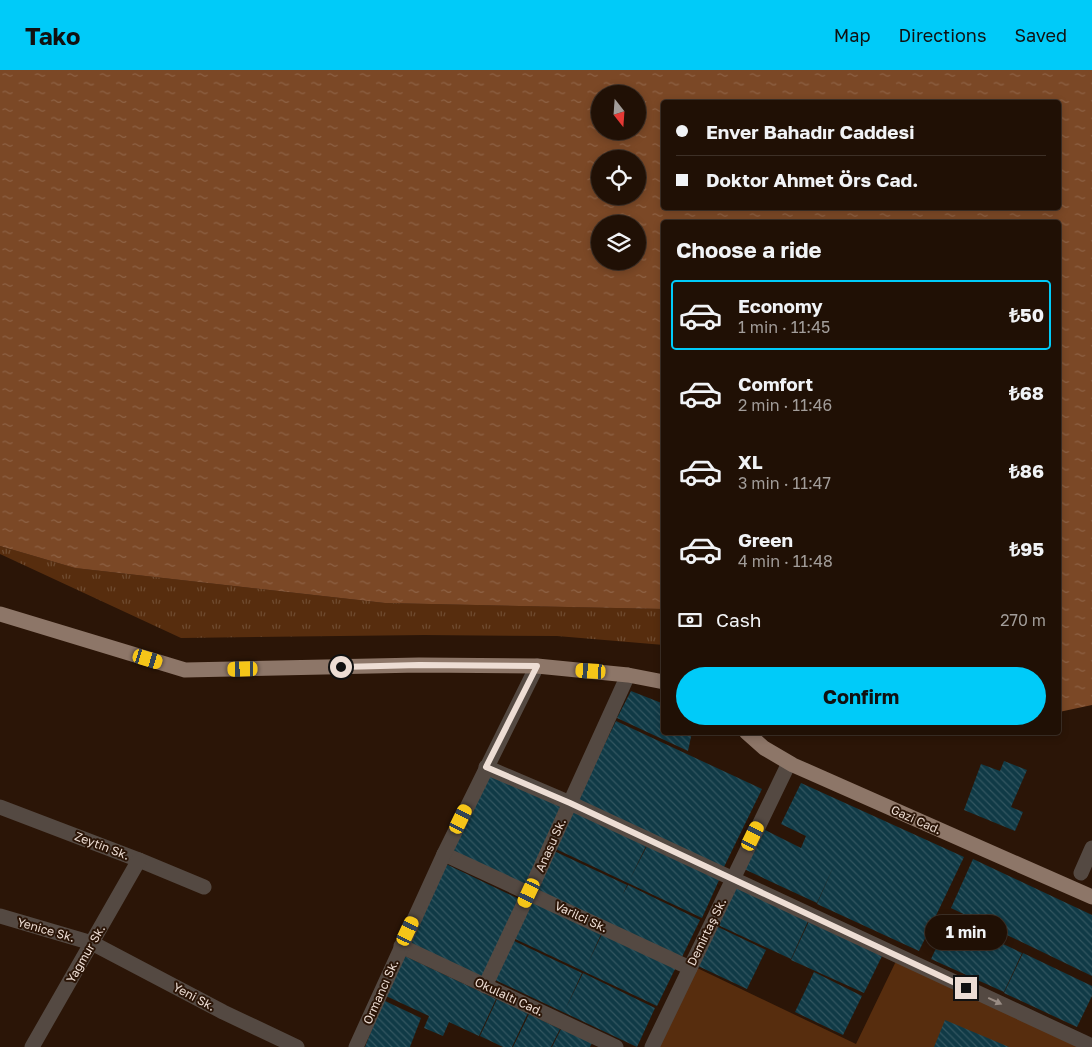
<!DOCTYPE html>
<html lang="en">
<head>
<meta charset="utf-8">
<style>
  body { margin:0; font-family:"Golos Text",sans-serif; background:#28190f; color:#f1f3f6; height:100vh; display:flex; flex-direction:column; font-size:19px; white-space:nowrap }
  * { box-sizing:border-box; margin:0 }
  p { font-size:16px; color:#a29d9a }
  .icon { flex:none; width:28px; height:28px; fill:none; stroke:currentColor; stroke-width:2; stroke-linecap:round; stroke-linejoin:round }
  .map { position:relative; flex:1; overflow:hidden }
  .details { position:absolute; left:661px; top:150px; width:400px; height:515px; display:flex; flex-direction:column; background:#201005; border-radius:5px; box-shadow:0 2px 8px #0003,0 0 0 1px #3d3027 }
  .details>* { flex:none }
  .hud { position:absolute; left:661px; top:30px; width:400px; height:110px; border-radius:5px; box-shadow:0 2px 8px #0003,0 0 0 1px #3d3027; display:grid; align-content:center; height:110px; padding:0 15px; background:#201005 }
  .needle { width:32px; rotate:163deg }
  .controls { position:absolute; left:591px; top:15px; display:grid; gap:10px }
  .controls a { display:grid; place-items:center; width:55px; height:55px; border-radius:50%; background:#201005; box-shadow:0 2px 8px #0003,0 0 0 1px #3d3027; font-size:25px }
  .end { position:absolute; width:22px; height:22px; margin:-11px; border:6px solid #edddd4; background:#111; box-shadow:0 0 0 2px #111 }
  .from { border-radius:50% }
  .bubble { position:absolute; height:35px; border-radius:18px; background:#201005; box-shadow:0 2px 8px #0003,0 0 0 1px #3d3027; font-size:16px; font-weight:700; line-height:35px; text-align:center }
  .car { position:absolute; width:15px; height:30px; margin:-15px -8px; border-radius:6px; box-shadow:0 0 4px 1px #0007; background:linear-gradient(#f5c518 24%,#345 0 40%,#f5c518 0 76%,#345 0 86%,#f5c518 0) }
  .hud b { display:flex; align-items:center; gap:18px; height:48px; font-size:19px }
  .hud b+b { border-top:1px solid #3d3027 }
  .hud i { width:12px; height:12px; background:#f1f3f6 }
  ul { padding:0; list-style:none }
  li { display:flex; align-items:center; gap:15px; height:70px; margin:0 10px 8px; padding:0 5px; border:2px solid transparent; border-radius:5px }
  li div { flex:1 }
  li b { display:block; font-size:19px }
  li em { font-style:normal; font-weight:700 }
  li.selected { border-color:#00cbf9 }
  li>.icon { width:45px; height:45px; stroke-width:1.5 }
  h2 { padding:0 15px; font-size:22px; line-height:60px }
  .pay { display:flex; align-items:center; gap:12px; height:55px; padding:0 15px; font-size:19px }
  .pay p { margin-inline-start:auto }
  .action { display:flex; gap:10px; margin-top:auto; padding:10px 15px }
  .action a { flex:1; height:58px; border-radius:30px; background:#00cbf9; color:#111; font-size:20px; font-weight:700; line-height:58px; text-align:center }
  header { display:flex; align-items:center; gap:30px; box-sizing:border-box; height:70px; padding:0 25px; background:#00cbf9; color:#111 }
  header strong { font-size:24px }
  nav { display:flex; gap:28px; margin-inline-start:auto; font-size:18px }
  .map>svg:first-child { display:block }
  .grass { fill:url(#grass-tufts) }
  .pitch { fill:#572d0e }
  .water { fill:url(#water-ripples); fill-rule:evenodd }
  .building { fill:url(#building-back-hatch) }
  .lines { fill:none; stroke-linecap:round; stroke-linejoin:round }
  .minor { stroke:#544942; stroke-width:15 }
  .major { stroke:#8d7668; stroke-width:15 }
  .oneway { fill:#998c84 }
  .route { stroke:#edddd4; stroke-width:6 }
  .labels { text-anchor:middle; stroke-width:4; stroke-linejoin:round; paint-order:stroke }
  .street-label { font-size:12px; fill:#edddd4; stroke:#2b1507 }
</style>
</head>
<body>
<header>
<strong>Tako</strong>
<nav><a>Map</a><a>Directions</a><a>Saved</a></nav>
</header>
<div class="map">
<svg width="1092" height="977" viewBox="0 0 1092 977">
  <defs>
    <pattern id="grass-tufts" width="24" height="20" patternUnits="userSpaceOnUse" patternTransform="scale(1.25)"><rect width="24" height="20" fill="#572d0e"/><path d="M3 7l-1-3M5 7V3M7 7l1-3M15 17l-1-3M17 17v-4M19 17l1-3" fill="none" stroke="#6f4b30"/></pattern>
    <pattern id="water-ripples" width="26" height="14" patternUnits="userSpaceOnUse" patternTransform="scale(1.25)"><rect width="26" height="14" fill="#7b4826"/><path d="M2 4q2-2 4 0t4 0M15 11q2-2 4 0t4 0" fill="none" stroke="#8e6245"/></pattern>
    <pattern id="building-back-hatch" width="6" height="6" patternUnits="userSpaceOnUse" patternTransform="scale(1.25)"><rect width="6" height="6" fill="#103a46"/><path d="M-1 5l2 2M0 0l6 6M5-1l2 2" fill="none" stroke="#335660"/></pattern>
  </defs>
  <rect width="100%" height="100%" fill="#2b1507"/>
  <polygon class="grass" points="0,476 75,498 385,533 664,539 664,575 557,566 424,565 181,568 0,484"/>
  <polygon class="pitch" points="898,887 1084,977 652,977 691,895 856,974"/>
  <path class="water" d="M0 0H1092V635L1059 642V152H664V539L385 533 75 498 0 476ZM600 24H638V61H600ZM664 32H1059V138H664ZM600 89H638V126H600ZM600 154H638V191H600Z"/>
  <g class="building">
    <polygon points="631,621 664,634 664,662 692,662 688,681 617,648"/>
    <polygon points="616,651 762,719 723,799 577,730"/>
    <polygon points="1004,691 1027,700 1011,737 1023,742 1015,761 964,740 981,694 1000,701"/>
    <polygon points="489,701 564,737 525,818 450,782"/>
    <polygon points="801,713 964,787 919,881 817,834 835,793 817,833 744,799 763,759 801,778 806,766 781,754"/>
    <polygon points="575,739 647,774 630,809 648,774 720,808 702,848 556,779"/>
    <polygon points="554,781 627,815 623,824 628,815 700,850 681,889 535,820"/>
    <polygon points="973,789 1092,845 1092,906 951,838"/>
    <polygon points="446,794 521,830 483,911 407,875"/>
    <polygon points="737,815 809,849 791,889 718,855"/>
    <polygon points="530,827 602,862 588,893 603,862 676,897 657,936 511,867"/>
    <polygon points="810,849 883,884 864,923 791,890"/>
    <polygon points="950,849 1022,883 1004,922 931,889"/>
    <polygon points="716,856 766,880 747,919 698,896"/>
    <polygon points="510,869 582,903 565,940 583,903 655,938 637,977 491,908"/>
    <polygon points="1023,883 1092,916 1092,926 1077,957 1004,923"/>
    <polygon points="405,886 496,929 479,966 449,952 443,966 424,958 429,946 386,926"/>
    <polygon points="814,902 862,926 843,965 795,942"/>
    <polygon points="497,929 528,943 512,977 503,977 480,966"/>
    <polygon points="383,930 421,948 410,977 365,977"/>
    <polygon points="529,944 560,959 551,977 513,977"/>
    <polygon points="945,950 1009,977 934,977"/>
    <polygon points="561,959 592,973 590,977 552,977"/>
  </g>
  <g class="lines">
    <g class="minor">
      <polyline points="486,697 570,733 1092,976"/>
      <polyline points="0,737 139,790 204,817"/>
      <polyline points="444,784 690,898"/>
      <polyline points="1081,803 1092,778"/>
      <polyline points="0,846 92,873 223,942 297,977"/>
      <polyline points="401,876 616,977"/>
      <polyline points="485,916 529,823 628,605"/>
      <polyline points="32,977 139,790"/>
      <polyline points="356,977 444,784 537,596"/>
      <polyline points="652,977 789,693"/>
    </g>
    <g class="major">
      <polyline points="0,544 185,600 419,595 537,596 628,605 664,612"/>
      <polyline points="746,662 764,678 793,695 1092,827"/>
    </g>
  </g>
  <defs><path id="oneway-solid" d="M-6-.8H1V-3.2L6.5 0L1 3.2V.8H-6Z" transform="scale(1.25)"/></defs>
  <use class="oneway" href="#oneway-solid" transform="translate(995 931) rotate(25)"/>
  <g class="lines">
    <polyline class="route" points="341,597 419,595 537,596 486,697 570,733 966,918"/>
  </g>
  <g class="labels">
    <g class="street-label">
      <text transform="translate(916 750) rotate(24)" y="4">Gazi Cad.</text>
      <text transform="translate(551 775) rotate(-66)" y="4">Anasu Sk.</text>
      <text transform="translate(102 776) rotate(21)" y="4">Zeytin Sk.</text>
      <text transform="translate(581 847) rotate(25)" y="4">Varilci Sk.</text>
      <text transform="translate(46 860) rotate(16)" y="4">Yenice Sk.</text>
      <text transform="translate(707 862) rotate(-64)" y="4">Demirtaş Sk.</text>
      <text transform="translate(86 884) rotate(-60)" y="4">Yağmur Sk.</text>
      <text transform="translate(381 922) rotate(-66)" y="4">Ormancı Sk.</text>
      <text transform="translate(194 927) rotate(28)" y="4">Yeni Sk.</text>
      <text transform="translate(509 927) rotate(25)" y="4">Okulaltı Cad.</text>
    </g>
  </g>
</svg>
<div class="controls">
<a><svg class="needle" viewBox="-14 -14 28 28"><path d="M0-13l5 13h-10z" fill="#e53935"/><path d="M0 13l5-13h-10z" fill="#a29d9a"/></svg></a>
<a><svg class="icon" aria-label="locate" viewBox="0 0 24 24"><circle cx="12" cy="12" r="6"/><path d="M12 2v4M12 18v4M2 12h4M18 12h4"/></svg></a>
<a><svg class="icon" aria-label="layers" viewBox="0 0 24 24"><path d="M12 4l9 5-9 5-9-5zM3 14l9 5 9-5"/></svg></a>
</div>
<i class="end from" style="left:341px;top:597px"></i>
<i class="end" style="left:966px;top:918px"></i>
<div class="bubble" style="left:925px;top:845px;width:82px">1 min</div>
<i class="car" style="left:148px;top:589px;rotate:107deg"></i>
<i class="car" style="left:243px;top:599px;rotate:269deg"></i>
<i class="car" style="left:591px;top:601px;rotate:273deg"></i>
<i class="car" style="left:461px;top:749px;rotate:26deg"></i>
<i class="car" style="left:753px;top:766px;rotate:26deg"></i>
<i class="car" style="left:529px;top:823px;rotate:205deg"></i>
<i class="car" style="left:408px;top:861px;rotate:25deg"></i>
<div class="hud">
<b><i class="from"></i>Enver Bahadır Caddesi</b>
<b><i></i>Doktor Ahmet Örs Cad.</b>
</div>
<section class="details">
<h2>Choose a ride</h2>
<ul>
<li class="selected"><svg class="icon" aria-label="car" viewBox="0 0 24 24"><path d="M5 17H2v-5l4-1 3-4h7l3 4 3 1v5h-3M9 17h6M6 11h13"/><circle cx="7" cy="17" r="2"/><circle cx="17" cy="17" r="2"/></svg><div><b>Economy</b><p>1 min · 11:45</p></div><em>₺50</em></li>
<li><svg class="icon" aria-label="car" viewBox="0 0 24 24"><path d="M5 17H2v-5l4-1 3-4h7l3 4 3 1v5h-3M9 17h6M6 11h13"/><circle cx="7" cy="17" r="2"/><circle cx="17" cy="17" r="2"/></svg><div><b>Comfort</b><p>2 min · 11:46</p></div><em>₺68</em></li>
<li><svg class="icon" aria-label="car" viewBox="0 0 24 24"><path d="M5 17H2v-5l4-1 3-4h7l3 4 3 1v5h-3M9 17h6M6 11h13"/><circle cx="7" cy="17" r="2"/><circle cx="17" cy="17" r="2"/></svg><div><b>XL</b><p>3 min · 11:47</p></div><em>₺86</em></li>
<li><svg class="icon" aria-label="car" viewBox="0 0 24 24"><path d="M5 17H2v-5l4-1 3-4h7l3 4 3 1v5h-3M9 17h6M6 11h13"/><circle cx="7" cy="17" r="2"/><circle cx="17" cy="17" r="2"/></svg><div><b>Green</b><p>4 min · 11:48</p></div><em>₺95</em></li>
</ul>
<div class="pay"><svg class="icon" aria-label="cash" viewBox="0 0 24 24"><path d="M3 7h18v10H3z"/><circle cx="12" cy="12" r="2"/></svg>Cash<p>270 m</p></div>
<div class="action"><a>Confirm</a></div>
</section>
</div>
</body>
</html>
